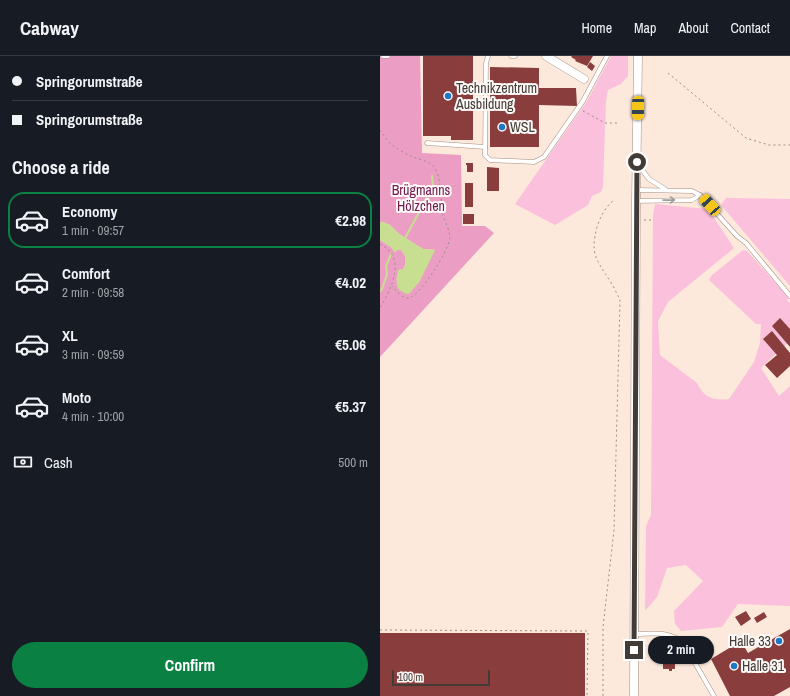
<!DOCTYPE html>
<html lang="en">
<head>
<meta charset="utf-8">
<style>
  body { margin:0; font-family:"Archivo Narrow",sans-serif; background:#20242c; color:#f1f3f6; height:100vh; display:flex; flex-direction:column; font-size:15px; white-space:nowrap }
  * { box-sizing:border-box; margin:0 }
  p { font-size:13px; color:#9ea1a6 }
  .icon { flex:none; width:22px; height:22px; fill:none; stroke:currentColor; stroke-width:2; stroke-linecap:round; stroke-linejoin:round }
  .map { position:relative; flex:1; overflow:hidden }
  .panel { display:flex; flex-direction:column; background:#171b24; width:380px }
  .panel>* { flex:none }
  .banner { display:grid; align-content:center; height:88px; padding:0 12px; background:#171b24 }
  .scale { position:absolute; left:12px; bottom:10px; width:98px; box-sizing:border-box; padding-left:4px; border:2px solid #433b36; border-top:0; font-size:11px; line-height:14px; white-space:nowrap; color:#433b36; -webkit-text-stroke:3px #fdf9f7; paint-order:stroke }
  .end { position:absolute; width:18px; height:18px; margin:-9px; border:5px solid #433b36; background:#fff; box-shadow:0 0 0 2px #fff }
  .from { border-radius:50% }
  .bubble { position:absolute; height:28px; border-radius:14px; background:#171b24; box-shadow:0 1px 3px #0004; font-size:13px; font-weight:800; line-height:28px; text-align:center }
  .car { position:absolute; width:12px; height:24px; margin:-12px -6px; border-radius:5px; box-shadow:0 0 3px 1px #0007; background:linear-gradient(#f5c518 24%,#345 0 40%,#f5c518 0 76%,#345 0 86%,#f5c518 0) }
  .banner b { display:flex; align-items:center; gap:14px; height:38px; font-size:15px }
  .banner b+b { border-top:1px solid #363941 }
  .banner i { width:10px; height:10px; background:#f1f3f6 }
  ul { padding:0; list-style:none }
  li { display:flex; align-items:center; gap:12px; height:56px; margin:0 8px 6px; padding:0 4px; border:2px solid transparent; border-radius:16px }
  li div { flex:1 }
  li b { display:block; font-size:15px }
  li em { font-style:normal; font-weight:800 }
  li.on { border-color:#0b8043 }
  li>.icon { width:36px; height:36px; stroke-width:1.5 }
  h2 { padding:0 12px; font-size:18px; line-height:48px }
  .pay { display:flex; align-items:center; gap:10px; height:44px; padding:0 12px; font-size:15px }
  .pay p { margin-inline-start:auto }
  .action { display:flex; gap:8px; margin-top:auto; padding:8px 12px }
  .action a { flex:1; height:46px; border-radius:24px; background:#0b8043; color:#fff; font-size:16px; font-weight:800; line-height:46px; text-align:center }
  header { display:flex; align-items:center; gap:24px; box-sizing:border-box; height:56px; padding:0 20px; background:#171b24; border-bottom:1px solid #363941 }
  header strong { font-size:19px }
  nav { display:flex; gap:22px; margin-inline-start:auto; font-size:14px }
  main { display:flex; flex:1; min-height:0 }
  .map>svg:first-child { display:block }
  .green { fill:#fbc0db }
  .forest { fill:#eb9dc3 }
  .water { fill:#c8de90 }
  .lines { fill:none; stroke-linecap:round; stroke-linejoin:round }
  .stream { stroke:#c8de90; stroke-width:2 }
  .building { fill:#893e3d }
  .lane-casing { stroke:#a28f83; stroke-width:5 }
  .street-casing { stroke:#a28f83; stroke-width:9 }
  .path { stroke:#9b8d85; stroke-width:1; stroke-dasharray:2 3; stroke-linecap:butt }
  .lane { stroke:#fff; stroke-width:4 }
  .street { stroke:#fff; stroke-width:8 }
  .oneway { stroke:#a19d9a }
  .route { stroke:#433b36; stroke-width:5 }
  .poi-dot { fill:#1e77c4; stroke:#fdf9f7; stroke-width:1.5 }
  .labels { text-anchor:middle; stroke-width:4; stroke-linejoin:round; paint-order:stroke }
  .poi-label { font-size:14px; fill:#433b36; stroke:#fdf9f7; text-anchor:start }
  .park-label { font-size:14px; fill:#71184c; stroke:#fdf9f7 }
</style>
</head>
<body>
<header>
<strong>Cabway</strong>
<nav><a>Home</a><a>Map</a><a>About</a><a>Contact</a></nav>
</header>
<main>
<section class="panel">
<div class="banner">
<b><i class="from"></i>Springorumstraße</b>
<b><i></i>Springorumstraße</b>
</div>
<h2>Choose a ride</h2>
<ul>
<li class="on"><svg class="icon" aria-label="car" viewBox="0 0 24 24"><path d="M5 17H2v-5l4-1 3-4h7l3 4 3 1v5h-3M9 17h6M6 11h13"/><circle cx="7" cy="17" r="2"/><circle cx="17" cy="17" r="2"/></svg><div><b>Economy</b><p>1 min · 09:57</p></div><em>€2.98</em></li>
<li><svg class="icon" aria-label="car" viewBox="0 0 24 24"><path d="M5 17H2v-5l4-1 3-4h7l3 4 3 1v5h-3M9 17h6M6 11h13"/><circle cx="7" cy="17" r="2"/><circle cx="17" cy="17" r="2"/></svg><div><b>Comfort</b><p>2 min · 09:58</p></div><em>€4.02</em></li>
<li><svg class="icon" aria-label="car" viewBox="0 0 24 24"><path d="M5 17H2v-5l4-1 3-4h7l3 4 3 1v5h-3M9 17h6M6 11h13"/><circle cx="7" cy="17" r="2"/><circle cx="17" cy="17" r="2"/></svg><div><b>XL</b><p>3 min · 09:59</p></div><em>€5.06</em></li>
<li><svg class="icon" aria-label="car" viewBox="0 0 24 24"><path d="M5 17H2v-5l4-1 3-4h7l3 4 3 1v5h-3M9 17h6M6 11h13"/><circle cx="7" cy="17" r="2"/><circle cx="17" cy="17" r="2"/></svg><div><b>Moto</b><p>4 min · 10:00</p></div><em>€5.37</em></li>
</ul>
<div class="pay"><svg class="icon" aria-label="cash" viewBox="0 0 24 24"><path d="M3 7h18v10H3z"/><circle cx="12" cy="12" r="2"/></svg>Cash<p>500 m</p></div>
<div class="action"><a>Confirm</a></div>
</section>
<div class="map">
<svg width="410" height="640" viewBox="0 0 410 640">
  <rect width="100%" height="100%" fill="#fde9dc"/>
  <g class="green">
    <polygon points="231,0 248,0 248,20 241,28 228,34 226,45 223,131 221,136 212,140 208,149 175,169 135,148 207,45"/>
    <polygon points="346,142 410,143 410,230 341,149"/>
    <path d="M275 148 328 153 354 192 288 246 278 265 280 299 317 327C324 342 334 345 349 343L374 306 380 287 381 268H376L329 224 331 220 363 194 367 195 409 242 407 244 410 247V285L381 312 399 340 410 330V550L358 548 342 571 301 575 295 568 294 555 323 525 306 509 287 512 277 541 265 555 266 470 271 459 273 159Z"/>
  </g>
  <path class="forest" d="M0 0H40L42 97 81 99 82 170H105L114 177 0 301V184L11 191 15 196 17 194H21C31 205 23 214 16 224L55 194 43 193 19 178 10 169 3 166 0 167Z"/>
  <path class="water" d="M3 166 10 169 19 178 43 193 55 194 40 225 29 238C14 236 16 225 18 214L23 213C28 206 26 200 21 194H17L15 197 11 191 0 184V167Z"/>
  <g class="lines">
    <g class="stream">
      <polyline points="25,182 53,131 52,120"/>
      <polyline points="0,235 2,233 7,218 6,210 11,198"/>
    </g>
  </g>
  <g class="building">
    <polygon points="43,0 93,0 93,84 71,84 71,80 43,80"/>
    <polygon points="192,0 213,0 207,10 195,5 196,4 191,1"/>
    <polygon points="210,6 215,10 212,15 207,11"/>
    <polygon points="110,11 159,12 159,32 196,32 197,50 159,49 159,91 110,91"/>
    <polygon points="86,107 93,107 93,116 87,116 87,109 86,109"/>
    <polygon points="107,111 119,112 119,135 107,135"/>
    <rect x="85" y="127" width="8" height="24"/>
    <rect x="83" y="158" width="11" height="10"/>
    <polygon points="400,262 410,273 410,291 392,270"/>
    <polygon points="392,275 410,297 410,310 397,322 385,309 397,299 383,283"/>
    <polygon points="366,555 371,563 361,570 355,561"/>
    <polygon points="384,556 387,561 377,567 374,562"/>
    <polygon points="410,573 410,631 394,640 350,640 331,603 361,585 368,597"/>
    <rect x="0" y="577" width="205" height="63"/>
    <polygon points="283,594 295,594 295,613 292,613 292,615 289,615 289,613 283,613"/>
  </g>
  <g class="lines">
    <defs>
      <g id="lane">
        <polyline points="3,0 8,0"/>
        <polyline points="108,0 106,7 105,99 110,104 154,106 164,101 203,45 227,0"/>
        <polyline points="131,0 135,0"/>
        <polyline points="47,87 105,91"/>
        <polyline points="257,107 269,123 285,133"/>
        <polyline points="256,134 312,135 320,139 357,180 366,187 410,240"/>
        <polyline points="256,145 312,144 320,139"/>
        <path d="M255 578C272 578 291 574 304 588L334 640"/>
      </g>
      <g id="street">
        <polyline points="166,0 204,23"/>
        <polyline points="254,640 256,145 258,0"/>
      </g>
    </defs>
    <use href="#lane" class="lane-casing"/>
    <use href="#street" class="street-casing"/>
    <g class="path">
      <polyline points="288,17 366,82 389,89 410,89"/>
      <polyline points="203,55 225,67 237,67"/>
      <path d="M0 74C4 79 7 85 11 88 17 93 26 98 33 101 40 104 52 105 56 114 62 128 60 144 63 159 65 167 70 174 70 182 69 194 40 240 29 242 22 243 16 234 12 230"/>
      <polyline points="264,164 272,164"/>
      <path d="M0 188C28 202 11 232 0 252"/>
      <polyline points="0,574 208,575 207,640"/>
      <path d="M223 640V571L234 474 240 244C237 238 234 231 230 225 216 203 210 198 217 171 220 162 225 151 233 145"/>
    </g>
    <use href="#lane" class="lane"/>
    <use href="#street" class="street"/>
  </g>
  <defs><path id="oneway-shaft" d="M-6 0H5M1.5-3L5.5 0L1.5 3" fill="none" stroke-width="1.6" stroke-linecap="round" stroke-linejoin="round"/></defs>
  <use class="oneway" href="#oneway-shaft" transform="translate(289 144) rotate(-1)"/>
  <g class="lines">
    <polyline class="route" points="254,594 257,106"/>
  </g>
  <g class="poi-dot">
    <circle cx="68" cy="40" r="4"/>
    <circle cx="122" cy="71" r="4"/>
    <circle cx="399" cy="585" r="4"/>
    <circle cx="354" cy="610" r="4"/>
  </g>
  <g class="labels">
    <g class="poi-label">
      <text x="76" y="37">Technikzentrum<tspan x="76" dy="16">Ausbildung</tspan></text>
      <text x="130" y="76">WSL</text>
      <text x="391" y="590" text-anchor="end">Halle 33</text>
      <text x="362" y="615">Halle 31</text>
    </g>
    <g class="park-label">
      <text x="41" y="139">Brügmanns<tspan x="41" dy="16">Hölzchen</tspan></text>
    </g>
  </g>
</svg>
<div class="scale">100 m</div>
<i class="end from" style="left:257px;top:106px"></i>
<i class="end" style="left:254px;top:594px"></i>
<div class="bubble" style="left:268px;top:580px;width:66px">2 min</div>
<i class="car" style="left:258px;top:52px;rotate:181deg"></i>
<i class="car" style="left:330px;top:149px;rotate:318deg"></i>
</div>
</main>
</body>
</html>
